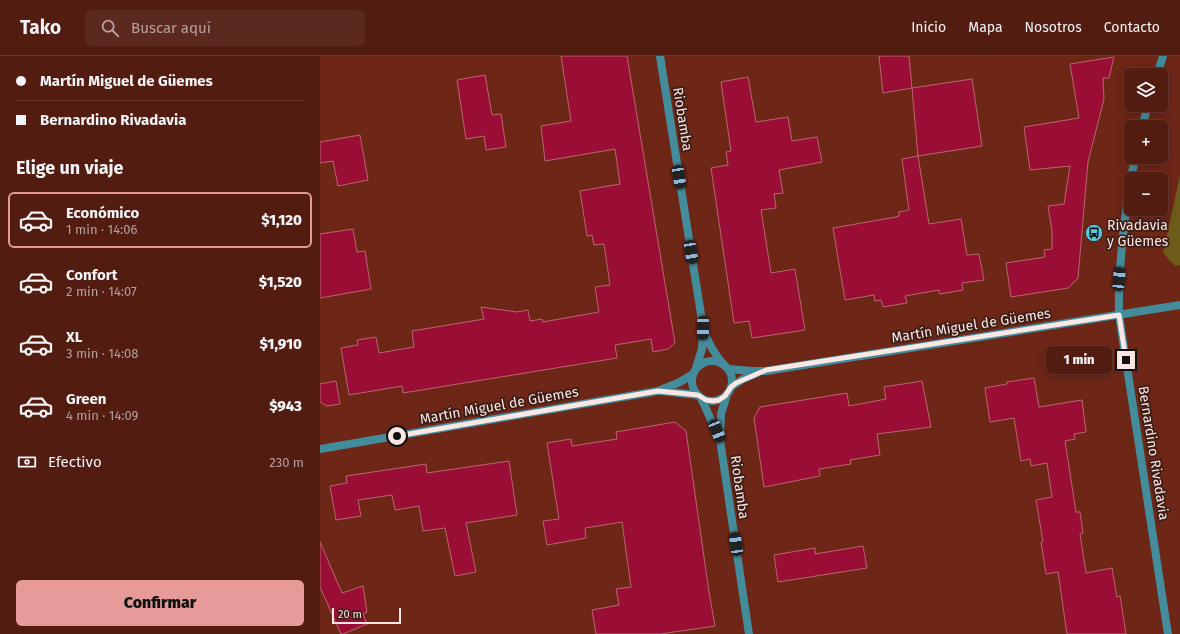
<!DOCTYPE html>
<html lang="es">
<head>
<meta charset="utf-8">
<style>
  body { margin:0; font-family:"Fira Sans",sans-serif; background:#5c291f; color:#f1f3f6; height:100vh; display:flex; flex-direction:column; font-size:15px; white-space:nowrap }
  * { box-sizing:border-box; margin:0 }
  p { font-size:13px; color:#b5a19f }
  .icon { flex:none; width:22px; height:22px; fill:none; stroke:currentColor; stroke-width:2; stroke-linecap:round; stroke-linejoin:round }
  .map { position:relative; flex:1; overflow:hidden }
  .drawer { display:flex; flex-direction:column; background:#521c11; width:320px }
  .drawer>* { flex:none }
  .guide { display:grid; align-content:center; height:88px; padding:0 16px; background:#521c11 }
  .buttons { position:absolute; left:804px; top:12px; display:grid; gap:8px }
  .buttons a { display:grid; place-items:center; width:44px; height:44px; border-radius:6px; background:#521c11; box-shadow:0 2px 10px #0003,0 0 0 1px #683a31; font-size:20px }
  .scale { position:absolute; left:12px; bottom:10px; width:69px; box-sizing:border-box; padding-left:4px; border:2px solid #fae7e3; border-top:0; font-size:11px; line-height:14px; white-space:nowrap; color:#fae7e3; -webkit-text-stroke:3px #3d1d16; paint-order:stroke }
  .end { position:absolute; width:18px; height:18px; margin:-9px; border:5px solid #fae7e3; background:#111; box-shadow:0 0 0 2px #111 }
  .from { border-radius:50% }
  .bubble { position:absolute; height:28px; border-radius:6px; background:#521c11; box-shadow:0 2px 10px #0003,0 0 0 1px #683a31; font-size:13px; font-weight:800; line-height:28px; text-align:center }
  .car { position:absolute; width:12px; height:24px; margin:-12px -6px; border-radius:5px; box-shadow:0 0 3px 1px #0007; background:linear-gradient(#222 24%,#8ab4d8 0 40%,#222 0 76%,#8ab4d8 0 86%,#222 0) }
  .guide b { display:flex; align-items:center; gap:14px; height:38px; font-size:15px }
  .guide b+b { border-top:1px solid #683a31 }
  .guide i { width:10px; height:10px; background:#f1f3f6 }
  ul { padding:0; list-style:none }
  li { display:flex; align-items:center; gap:12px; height:56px; margin:0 8px 6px; padding:0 8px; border:2px solid transparent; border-radius:6px }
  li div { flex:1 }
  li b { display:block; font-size:15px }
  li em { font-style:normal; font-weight:800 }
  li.selected { border-color:#e69b98 }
  li>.icon { width:36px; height:36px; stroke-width:1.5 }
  h2 { padding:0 16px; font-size:18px; line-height:48px }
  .pay { display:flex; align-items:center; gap:10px; height:44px; padding:0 16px; font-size:15px }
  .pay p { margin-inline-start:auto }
  .primary-button { display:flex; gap:8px; margin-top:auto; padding:8px 16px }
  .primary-button a { flex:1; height:46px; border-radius:6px; background:#e69b98; color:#111; font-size:16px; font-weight:800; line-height:46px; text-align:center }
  header { display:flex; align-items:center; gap:24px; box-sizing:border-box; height:56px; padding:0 20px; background:#521c11; border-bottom:1px solid #683a31 }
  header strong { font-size:19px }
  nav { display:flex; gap:22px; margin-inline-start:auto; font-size:14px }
  .search { width:280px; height:36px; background:#5c291f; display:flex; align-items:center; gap:10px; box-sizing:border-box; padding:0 14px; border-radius:6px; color:#b5a19f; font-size:15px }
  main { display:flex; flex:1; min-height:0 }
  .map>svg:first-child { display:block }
  .green { fill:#6d5c19 }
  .building { fill:#9a0e36; stroke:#b8666f }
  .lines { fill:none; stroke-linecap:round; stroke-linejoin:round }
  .minor { stroke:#438c9b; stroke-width:8 }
  .route { stroke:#fae7e3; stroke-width:5 }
  .labels { text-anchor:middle; stroke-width:3.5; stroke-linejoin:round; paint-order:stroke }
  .street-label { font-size:14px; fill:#fae7e3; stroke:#3d1d16 }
  .poi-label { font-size:14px; fill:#fae7e3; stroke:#3d1d16; text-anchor:start }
</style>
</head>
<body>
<header>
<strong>Tako</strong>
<div class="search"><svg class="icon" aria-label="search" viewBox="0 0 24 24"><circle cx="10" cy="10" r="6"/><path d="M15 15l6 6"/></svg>Buscar aquí</div>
<nav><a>Inicio</a><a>Mapa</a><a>Nosotros</a><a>Contacto</a></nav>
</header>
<main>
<section class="drawer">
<div class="guide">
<b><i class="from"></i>Martín Miguel de Güemes</b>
<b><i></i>Bernardino Rivadavia</b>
</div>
<h2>Elige un viaje</h2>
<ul>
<li class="selected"><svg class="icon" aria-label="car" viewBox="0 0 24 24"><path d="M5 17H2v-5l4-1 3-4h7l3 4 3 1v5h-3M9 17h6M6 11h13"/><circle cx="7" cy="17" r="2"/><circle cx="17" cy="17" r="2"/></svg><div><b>Económico</b><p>1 min · 14:06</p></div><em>$1,120</em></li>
<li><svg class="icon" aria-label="car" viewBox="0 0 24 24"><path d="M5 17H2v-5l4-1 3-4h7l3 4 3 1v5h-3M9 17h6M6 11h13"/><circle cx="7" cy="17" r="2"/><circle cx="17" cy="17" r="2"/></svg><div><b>Confort</b><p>2 min · 14:07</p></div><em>$1,520</em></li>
<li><svg class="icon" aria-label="car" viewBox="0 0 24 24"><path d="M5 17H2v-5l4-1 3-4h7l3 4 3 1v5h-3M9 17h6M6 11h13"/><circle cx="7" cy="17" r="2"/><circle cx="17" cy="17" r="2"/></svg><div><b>XL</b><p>3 min · 14:08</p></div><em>$1,910</em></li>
<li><svg class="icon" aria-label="car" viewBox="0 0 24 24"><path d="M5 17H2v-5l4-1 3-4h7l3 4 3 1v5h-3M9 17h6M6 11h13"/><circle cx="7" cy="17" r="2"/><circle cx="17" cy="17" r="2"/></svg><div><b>Green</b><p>4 min · 14:09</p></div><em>$943</em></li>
</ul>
<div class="pay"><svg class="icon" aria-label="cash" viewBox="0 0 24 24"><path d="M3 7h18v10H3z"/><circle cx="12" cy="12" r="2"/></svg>Efectivo<p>230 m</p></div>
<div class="primary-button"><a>Confirmar</a></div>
</section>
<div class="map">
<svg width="860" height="578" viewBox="0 0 860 578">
  <rect width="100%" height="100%" fill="#6e2617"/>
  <polygon class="green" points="860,119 860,209 855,210 843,197"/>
  <g class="building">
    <polygon points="241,0 307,0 355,287 348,293 333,296 331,283 295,289 297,302 83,337 82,330 29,339 21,292 38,289 37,284 56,281 59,297 94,291 92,275 164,263 161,251 197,256 208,254 210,265 222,263 223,266 279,256 275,231 290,229 284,188 274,189 272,179 267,180 260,135 300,128 295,93 225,105 221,70 251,65"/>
    <polygon points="559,0 589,0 592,32 563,37"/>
    <polygon points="794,1 789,22 783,22 784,43 768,106 758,222 748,232 691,241 686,207 725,201 724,194 732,193 732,175 728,150 744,148 750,110 710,114 704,71 759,62 750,8"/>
    <polygon points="165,19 172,59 181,58 186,91 166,94 164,80 146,83 137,24"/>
    <polygon points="428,21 436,66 468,61 472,85 497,81 502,106 459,114 463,137 454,138 456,152 441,154 451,217 475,213 485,274 432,282 429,265 414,267 391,112 408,109 406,96 411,95 401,26"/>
    <polygon points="652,23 662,90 598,100 609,168 641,163 647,199 659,198 664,224 642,227 643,234 620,238 619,234 585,240 587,247 563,251 561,244 555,245 554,239 525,244 513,172 576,161 579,160 579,156 589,154 582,103 598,100 592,32"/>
    <polygon points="40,79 48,124 18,130 13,105 0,107 0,86"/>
    <polygon points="33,173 37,196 45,195 51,233 0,242 0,178"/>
    <polygon points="714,322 719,351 762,344 766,376 754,378 755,383 745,385 756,456 760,456 763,477 760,478 766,517 792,512 797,541 800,540 806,578 747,578 738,516 726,518 721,486 723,486 716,444 732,441 727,407 711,410 710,403 701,405 694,362 670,366 665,332 687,328 687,326"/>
    <polygon points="16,325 20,348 7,350 0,346 0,328"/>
    <polygon points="602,325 611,371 557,378 560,399 530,404 531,408 499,413 500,420 444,431 434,362 440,351 527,337 529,350 566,343 564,331"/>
    <polygon points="355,366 366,375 389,536 395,570 340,578 276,578 272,554 299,549 296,533 311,531 302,466 265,472 266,482 227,489 223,465 239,463 227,387 251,383 252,390 297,383 296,376"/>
    <polygon points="189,405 197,459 146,467 156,516 135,520 125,472 103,475 99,450 75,454 72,439 38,444 41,460 16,464 10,430 27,427 26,420 106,408 107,417"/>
    <polygon points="0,486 22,537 43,530 47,556 43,558 47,568 23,578 21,578 0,531"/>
    <polygon points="543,490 547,512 458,526 454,499 495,492 495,498"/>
  </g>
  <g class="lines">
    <g class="minor">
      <path d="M340 0 383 271C387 286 395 299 405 310"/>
      <polyline points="837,19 843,0"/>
      <polyline points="822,71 828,49"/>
      <path d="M811 123C803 170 798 212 799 259L848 578"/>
      <polyline points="811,123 815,101"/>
      <circle cx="392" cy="325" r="20"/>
      <polyline points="376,312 382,293 383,276"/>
      <polyline points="408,313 433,315 446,315 860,249"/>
      <polyline points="411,331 423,323 437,317"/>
      <polyline points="341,335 378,339"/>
      <polyline points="407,338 401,358 400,384 429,578"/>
      <polyline points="381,342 398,379"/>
      <polyline points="0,393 338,335 360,326 373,318"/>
    </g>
  </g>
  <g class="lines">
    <polyline class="route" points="77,380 338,335 378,339 386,344 393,345 399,344 405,340 411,331 416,327 446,314 799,259 806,304"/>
  </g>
  <defs>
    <symbol id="bus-disc" viewBox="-11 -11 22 22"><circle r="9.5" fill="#56c9e1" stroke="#3d1d16"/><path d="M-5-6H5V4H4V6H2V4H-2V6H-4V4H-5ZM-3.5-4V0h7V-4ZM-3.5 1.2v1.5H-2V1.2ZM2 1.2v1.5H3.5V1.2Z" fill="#111"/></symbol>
  </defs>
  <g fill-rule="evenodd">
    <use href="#bus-disc" x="764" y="167" width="20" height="20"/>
  </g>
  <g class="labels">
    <g class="street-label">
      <text transform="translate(363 63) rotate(81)" y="5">Riobamba</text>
      <text transform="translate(651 269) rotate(-9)" y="5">Martín Miguel de Güemes</text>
      <text transform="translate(179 349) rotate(-10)" y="5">Martín Miguel de Güemes</text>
      <text transform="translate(834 397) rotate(81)" y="5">Bernardino Rivadavia</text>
      <text transform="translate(420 431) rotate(82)" y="5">Riobamba</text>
    </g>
    <g class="poi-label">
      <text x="787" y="174">Rivadavia<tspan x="787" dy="16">y Güemes</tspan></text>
    </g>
  </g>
</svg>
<div class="buttons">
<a><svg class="icon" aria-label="layers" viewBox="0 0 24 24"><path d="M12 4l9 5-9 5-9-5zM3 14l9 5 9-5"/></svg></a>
<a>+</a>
<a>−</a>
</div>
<div class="scale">20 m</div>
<i class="end from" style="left:77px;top:380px"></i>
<i class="end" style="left:806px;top:304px"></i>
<div class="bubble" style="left:726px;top:290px;width:66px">1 min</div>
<i class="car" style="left:359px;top:121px;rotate:171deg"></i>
<i class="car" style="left:371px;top:196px;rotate:171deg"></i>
<i class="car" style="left:799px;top:223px;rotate:5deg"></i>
<i class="car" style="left:383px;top:272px;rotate:181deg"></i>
<i class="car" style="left:397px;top:375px;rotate:158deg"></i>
<i class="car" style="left:416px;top:488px;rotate:352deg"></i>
</div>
</main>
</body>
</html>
